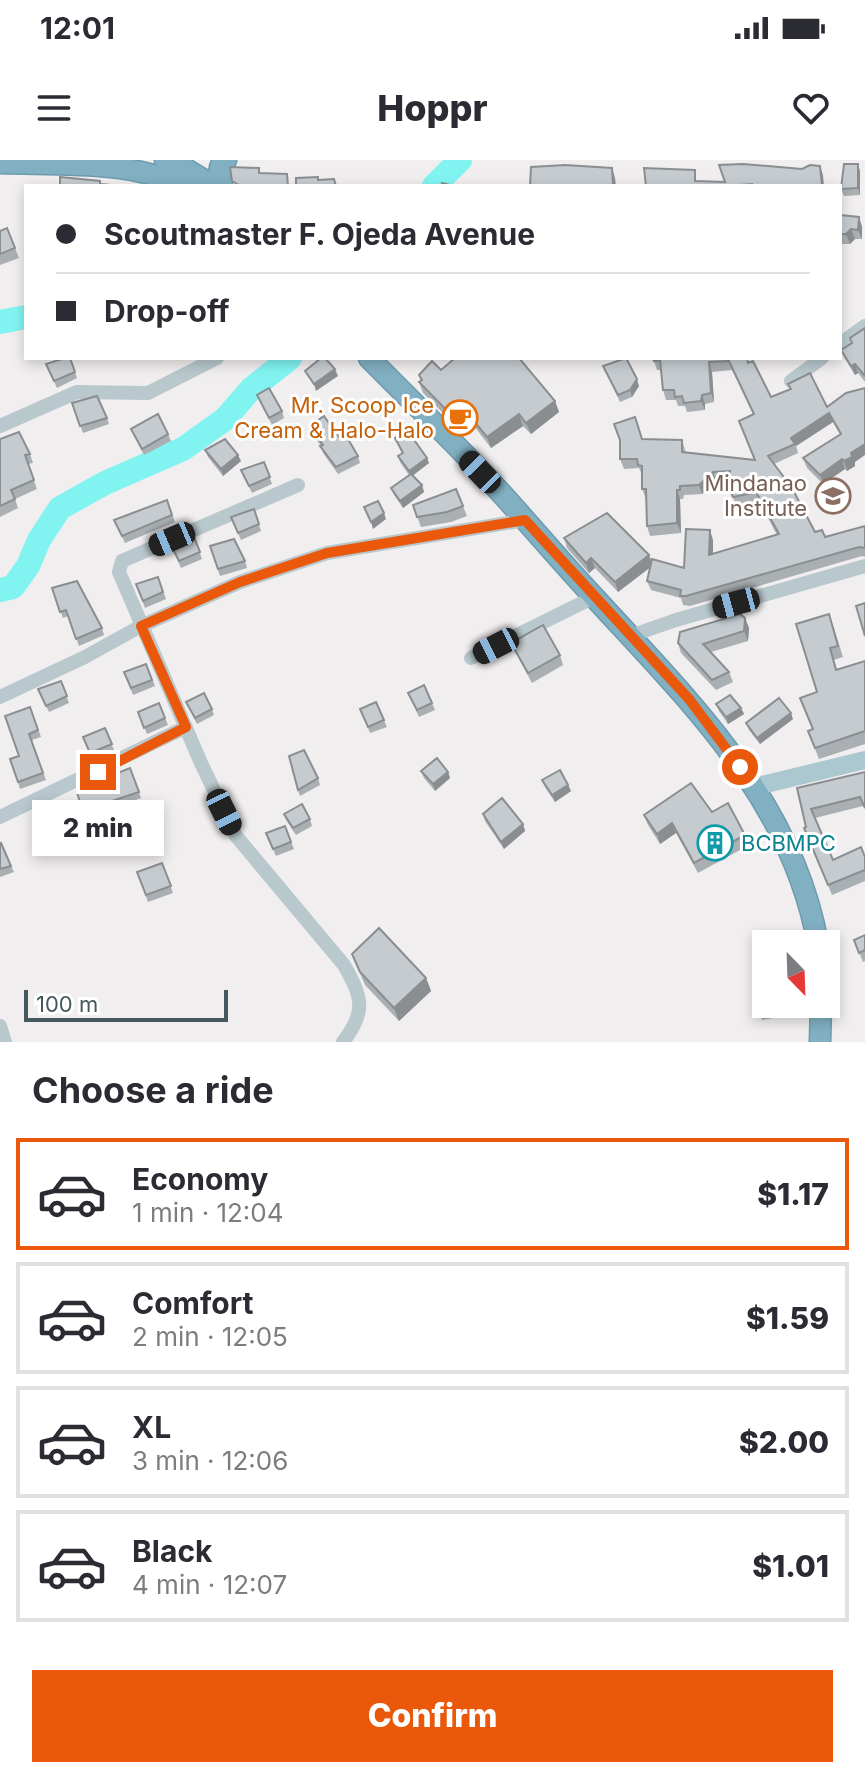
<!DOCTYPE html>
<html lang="en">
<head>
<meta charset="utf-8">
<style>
  body { margin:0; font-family:Inter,sans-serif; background:#f2f2f3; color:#2b2b33; height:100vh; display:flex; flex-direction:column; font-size:30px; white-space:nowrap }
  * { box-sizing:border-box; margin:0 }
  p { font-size:26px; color:#7c7c81 }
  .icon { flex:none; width:44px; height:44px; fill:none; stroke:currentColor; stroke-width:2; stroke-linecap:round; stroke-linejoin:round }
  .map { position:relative; height:882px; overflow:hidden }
  .sheet { display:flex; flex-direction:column; background:#fff; flex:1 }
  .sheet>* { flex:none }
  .guide { position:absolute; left:24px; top:24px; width:818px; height:176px; border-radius:0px; box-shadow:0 4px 12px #0003; display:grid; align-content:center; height:176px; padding:0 32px; background:#fff }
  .needle { width:52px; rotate:157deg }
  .controls { position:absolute; left:752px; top:770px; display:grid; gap:16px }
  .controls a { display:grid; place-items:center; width:88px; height:88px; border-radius:0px; background:#fff; box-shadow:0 4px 12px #0003; font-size:40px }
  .scale { position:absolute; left:24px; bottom:20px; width:204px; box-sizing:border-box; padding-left:8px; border:4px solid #45585e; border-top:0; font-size:22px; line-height:28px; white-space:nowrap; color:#45585e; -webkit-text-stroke:6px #fff; paint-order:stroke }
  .end { position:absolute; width:36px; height:36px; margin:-18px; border:10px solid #ea580c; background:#fff; box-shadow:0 0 0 4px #fff }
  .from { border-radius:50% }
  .bubble { position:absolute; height:56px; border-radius:0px; background:#fff; box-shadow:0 4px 12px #0003; font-size:26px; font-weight:800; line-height:56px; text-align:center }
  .car { position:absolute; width:24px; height:48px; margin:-24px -12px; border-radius:10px; box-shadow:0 0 6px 2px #0007; background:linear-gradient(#222 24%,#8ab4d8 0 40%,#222 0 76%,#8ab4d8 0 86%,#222 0) }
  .guide b { display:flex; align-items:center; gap:28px; height:76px; font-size:30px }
  .guide b+b { border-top:2px solid #e1e1e2 }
  .guide i { width:20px; height:20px; background:#2b2b33 }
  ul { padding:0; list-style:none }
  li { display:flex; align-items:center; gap:24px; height:112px; margin:0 16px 12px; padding:0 16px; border:4px solid #e1e1e2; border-radius:0px }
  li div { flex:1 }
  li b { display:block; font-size:30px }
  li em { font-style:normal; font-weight:800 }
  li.on { border-color:#ea580c }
  li>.icon { width:72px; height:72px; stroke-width:1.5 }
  h2 { padding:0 32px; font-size:36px; line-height:96px }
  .cta { display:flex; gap:16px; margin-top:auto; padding:16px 32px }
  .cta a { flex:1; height:92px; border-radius:0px; background:#ea580c; color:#fff; font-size:32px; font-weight:800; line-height:92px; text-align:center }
  .status { display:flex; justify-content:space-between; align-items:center; height:56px; padding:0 40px; background:#fff; direction:ltr }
  .status svg { height:22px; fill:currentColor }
  header { display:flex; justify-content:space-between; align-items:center; height:104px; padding:0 32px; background:#fff; font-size:36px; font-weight:800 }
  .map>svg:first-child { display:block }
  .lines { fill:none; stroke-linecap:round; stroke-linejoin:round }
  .river { stroke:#81f4f1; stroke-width:24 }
  .highway-casing { stroke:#6d9bae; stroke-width:23 }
  .minor { stroke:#b8c8cd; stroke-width:14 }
  .major { stroke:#abc7d0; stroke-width:18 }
  .highway { stroke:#81b0c2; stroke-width:20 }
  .wall { fill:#a9afb2 }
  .shaded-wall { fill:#8a8e91 }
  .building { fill:#c5cbcf; stroke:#8a8e91; stroke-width:2 }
  .route { stroke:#ea580c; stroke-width:10 }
  .labels { text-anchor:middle; stroke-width:6; stroke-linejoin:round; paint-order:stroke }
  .food-label { font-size:22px; fill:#c56008; stroke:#fff; text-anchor:end }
  .education-label { font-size:22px; fill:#785e54; stroke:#fff; text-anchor:end }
  .culture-label { font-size:22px; fill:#0d838f; stroke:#fff; text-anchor:start }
</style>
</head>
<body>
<div class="status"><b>12:01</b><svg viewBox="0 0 49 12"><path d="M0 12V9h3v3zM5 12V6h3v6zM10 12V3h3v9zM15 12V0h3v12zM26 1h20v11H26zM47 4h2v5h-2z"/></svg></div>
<header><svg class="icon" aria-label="menu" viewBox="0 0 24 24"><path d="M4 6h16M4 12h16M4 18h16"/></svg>Hoppr<svg class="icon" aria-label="heart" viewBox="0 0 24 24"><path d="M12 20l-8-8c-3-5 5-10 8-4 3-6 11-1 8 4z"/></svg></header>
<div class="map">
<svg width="865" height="882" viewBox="0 0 865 882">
  <rect width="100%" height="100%" fill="#f1eeef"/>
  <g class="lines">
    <g class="river">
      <polyline points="434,26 460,0"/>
      <polyline points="0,162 26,157"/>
      <polyline points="0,430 13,427 28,406 39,380 60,348 105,323 183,289 225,259 251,229 290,198"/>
    </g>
    <defs>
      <g id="highway">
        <polyline points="165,0 176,3 214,26"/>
        <path d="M0 3C61 5 128 0 184 26"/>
        <path d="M222 26C220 16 216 6 226 0"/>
        <path d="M369 198C413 243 459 286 501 333 532 367 562 403 594 437 689 541 792 639 818 784"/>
        <polyline points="820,882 821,844"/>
      </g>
    </defs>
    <use href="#highway" class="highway-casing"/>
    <g class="minor">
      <polyline points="840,184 865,166"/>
      <polyline points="791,221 822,198"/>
      <polyline points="0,266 77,232 148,233 217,198"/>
      <path d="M298 325 122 401 119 412 201 603 236 676 344 805C362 837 367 851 343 882"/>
      <polyline points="630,476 676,460 865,406"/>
      <polyline points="471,498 594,437"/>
      <polyline points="0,537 85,497 141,466 240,422 327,393 525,360"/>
      <polyline points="0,657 186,567"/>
      <polyline points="0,866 5,882"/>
    </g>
    <polyline class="major" points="754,627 865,600"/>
    <use href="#highway" class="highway"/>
  </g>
  <g class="wall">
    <polygon points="860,11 860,35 844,36 841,29"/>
    <polygon points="840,55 859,57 862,67 862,79 855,79 850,84 840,84"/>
    <polygon points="7,68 19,98 0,105 0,71"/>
    <polygon points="865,168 865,222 858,213 855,215 845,199 841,190 852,183"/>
    <polygon points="70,198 77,218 57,228 46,204"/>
    <polygon points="653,198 750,202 771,237 827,247 846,233 855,306 847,311 845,309 823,324 807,308 803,298 840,274 833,262 796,286 798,293 774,304 815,372 825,377 865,366 865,397 862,396 690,446 683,445 681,438 651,430 647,421 651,407 618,432 595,408 589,413 567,388 564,378 652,402 684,408 713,380 713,394 777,375 759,341 737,347 727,323 728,321 716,321 702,334 684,335 683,339 680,339 681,373 650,376 647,366 646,339 642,329 642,315 639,308 624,309 620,299 642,279 682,280 686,293 754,300 753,254 732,210 712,212 714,242 705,244 705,250 687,252 685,246 678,246 676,240 666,240 663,230 661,210 657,210"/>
    <polygon points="603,206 639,226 632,237 620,242"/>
    <polygon points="441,210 555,241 559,252 531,274 523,266 491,288 474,266 464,274 423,233 419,222 421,221 419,215"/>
    <polygon points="257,235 282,251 284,258 272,265"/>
    <polygon points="72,243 107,258 109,264 83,273"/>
    <polygon points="310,266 339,277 358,296 360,303 338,314 323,293 321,286 312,273"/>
    <polygon points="131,269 168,274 171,281 144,295"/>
    <polygon points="395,278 429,303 413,315 422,325 424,332 403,348 394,335 391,328 409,315 400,302 398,296 402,293"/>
    <polygon points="0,279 30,294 33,303 28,304 37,329 15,339 18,348 0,357"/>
    <polygon points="205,290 241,301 223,316 208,297"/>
    <polygon points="264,302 272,324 252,333 241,310"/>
    <polygon points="456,329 467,356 451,362 421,367 413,345"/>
    <polygon points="167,340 175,362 125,383 114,360"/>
    <polygon points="254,349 261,371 241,380 231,357"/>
    <polygon points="194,377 202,399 181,408 171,385"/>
    <polygon points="210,386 245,401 247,408 220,416"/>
    <polygon points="158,417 166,439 145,448 136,424"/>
    <polygon points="52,428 102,468 104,475 79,486 68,456 63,458"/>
    <polygon points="745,458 749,468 748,481 711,492 729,512 733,522 716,530 681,493 678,483"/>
    <polygon points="833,465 843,497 834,500 837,509 865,501 865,584 819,599 808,571 812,569 817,532"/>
    <polygon points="511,483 560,495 563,505 532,523 515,492"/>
    <polygon points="146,504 155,526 133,535 124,512"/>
    <polygon points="61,521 69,543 49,552 38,529"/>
    <polygon points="424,525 435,550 419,557 408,533"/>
    <polygon points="186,542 212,549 214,555 197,564"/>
    <polygon points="376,542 387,567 370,573 360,549"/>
    <polygon points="159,543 168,565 147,574 138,552"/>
    <polygon points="716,544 741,548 744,554 728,564 719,551"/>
    <polygon points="30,547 41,577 32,580 46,620 20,629 18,622 19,596"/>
    <polygon points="793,559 760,584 749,570 746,563"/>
    <polygon points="105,568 114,590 92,599 83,577"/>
    <polygon points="130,608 141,638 111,649 113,654 88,663 77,633 107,622"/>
    <polygon points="421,611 448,612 450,618 435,631 424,618"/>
    <polygon points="865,612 863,646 815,658 833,700 865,697 865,721 832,735 808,677 806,667 797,628"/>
    <polygon points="318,618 320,625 300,636 298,630"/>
    <polygon points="542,620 568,625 571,631 555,642 545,627"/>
    <polygon points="712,652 745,675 749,685 698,713 676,673 660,684 648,665 644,655"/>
    <polygon points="284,654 310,659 312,666 296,675 286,660"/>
    <polygon points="483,654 523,664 525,671 504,689 485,661"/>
    <polygon points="285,666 294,689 276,696 266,673"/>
    <polygon points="0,684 14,712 0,717"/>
    <polygon points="162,703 173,733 148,742 137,712"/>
    <polygon points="865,775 865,801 863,802 854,780"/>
    <polygon points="352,794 426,818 431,831 399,861 365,825"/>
    <polygon points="782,844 784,856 762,860 760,854"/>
  </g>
  <g class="shaded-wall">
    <polygon points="858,4 860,11 860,35 858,28"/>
    <polygon points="820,6 823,15 824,26 822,26"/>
    <polygon points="612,8 615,18 616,26 613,26"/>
    <polygon points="859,57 862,67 862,79 858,70"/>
    <polygon points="851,69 855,79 850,84 846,74"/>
    <polygon points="709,202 712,212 714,242 711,233"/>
    <polygon points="855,204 858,213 855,215 851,206"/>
    <polygon points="335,209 338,216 316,231 314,224"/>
    <polygon points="637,219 639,226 632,237 630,230"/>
    <polygon points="702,235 705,244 705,250 701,241"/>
    <polygon points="555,241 559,252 531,274 526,263"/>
    <polygon points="829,253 833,262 796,286 791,278"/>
    <polygon points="519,254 523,266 491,288 487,277"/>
    <polygon points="469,255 474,266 464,274 459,263"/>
    <polygon points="865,284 865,295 855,302 855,306 847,311 844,301 851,293"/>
    <polygon points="238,295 241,301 223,316 221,309"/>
    <polygon points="427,298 429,303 411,317 409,311"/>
    <polygon points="842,299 845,309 823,324 820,315"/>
    <polygon points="713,312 716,321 702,334 699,325"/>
    <polygon points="422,325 424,332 403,348 400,341"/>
    <polygon points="677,330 680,339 681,373 677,363"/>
    <polygon points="384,353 386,359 373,369 371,362"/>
    <polygon points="710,370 713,380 713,404 709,395"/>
    <polygon points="649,395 653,405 618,432 615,422"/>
    <polygon points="591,398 595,408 589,413 586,403"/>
    <polygon points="745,458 749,468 748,481 744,471"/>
    <polygon points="741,548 744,554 728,564 726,557"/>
    <polygon points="791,553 793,559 760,584 757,578"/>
    <polygon points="448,612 450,618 435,631 433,624"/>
    <polygon points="568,625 571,631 555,642 552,635"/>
    <polygon points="672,663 676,673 660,684 657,674"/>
    <polygon points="523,664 525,671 504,689 501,682"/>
    <polygon points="426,818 431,831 399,861 394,848"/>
  </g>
  <g class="building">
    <polygon points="743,4 802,9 810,5 820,6 822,26 752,26 752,24 727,26 646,26 644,8 695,10 695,21 725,22 719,5"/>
    <polygon points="844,4 858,4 858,28 841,29"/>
    <polygon points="565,5 612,8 613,26 530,26 531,7"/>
    <polygon points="230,7 259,8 259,13 287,14 288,26 240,26 232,21"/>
    <polygon points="60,17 100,21 100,24 122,26 60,26"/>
    <polygon points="318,17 318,20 334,19 336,26 296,26 296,18"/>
    <polygon points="442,23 454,26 441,26"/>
    <polygon points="840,55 859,57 858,70 851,69 846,74 840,74"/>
    <polygon points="7,68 15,88 0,94 0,71"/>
    <polygon points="865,168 865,216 855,204 851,206 841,190 852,183 850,178"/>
    <polygon points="65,198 70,198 75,212 54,221 46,204"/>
    <polygon points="321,198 325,198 335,209 314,224 305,211"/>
    <polygon points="455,198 519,198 555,241 526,263 519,254 487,277 469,255 459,263 419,222 422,220 419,215 432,201 441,210"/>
    <polygon points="626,198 637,219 630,230 618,235 603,206"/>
    <polygon points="653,198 747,198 748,203 753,201 771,237 791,229 788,224 810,213 827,247 846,233 865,228 865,284 851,293 852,297 844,301 842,299 820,315 803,298 841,274 829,253 791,278 795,284 768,296 792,328 815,372 822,370 825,377 865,366 865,388 859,387 686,436 680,436 681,430 647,421 652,399 684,408 686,369 710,370 709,395 779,374 756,332 733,337 727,323 730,311 713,312 699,325 680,326 680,330 677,330 677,363 647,366 646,329 642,329 642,306 638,305 637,299 620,299 620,280 614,264 635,257 642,279 682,280 682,292 755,300 739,261 754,254 729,201 709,202 711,233 702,235 701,241 684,243 682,236 675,237 674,230 663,230 660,200 654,201"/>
    <polygon points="269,228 282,251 269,258 257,235"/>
    <polygon points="97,236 107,258 80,266 72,243"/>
    <polygon points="158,254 168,274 142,289 131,269"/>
    <polygon points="324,256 339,277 345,274 358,296 336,307 320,286 323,285 310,266"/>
    <polygon points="407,270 427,298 409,311 398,296 403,293 395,278"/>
    <polygon points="19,272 30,294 25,295 34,320 11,330 15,339 0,346 0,279"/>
    <polygon points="225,279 238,295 221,309 205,290"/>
    <polygon points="264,302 270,317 249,326 241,310"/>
    <polygon points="411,314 422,325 400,341 391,328"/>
    <polygon points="456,329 463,346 447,352 417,357 413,345"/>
    <polygon points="167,340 172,355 122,376 114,360"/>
    <polygon points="378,341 384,353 371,362 364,347"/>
    <polygon points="254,349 259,364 238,373 231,357"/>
    <polygon points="607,353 649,395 615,422 591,398 586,403 564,378"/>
    <polygon points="194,377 200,392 179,401 171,385"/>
    <polygon points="234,379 245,401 218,409 210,386"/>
    <polygon points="158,417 163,432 143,441 136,424"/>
    <polygon points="77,421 102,468 76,479 66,450 60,452 52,428"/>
    <polygon points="865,443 865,476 856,446"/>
    <polygon points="740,454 745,458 744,471 703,484 729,512 712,520 678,483 680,472"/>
    <polygon points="829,454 838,486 830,488 836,510 865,501 865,571 815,588 808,571 813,569 800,538 817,532 796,464"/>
    <polygon points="543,465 560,495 528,513 511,483"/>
    <polygon points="146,504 152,520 131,528 124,512"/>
    <polygon points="61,521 67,536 46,546 38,529"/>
    <polygon points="424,525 432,543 417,550 408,533"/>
    <polygon points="204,533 212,549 195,558 186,542"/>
    <polygon points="730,535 741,548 726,557 716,544"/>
    <polygon points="779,538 791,553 757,578 746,563"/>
    <polygon points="376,542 384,560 368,567 360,549"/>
    <polygon points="159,543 165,558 144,568 138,552"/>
    <polygon points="30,547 38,570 29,574 43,613 18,622 10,599 19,596 5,556"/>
    <polygon points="105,568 112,584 90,593 83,577"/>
    <polygon points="304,590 318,618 298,630 289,596"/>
    <polygon points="437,598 448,612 433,624 421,611"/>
    <polygon points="130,608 139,632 109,642 110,647 85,656 77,633 107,622 105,618"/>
    <polygon points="560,610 568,625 552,635 542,620"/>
    <polygon points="865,612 865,648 860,637 811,649 833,700 861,687 865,697 865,710 828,725 804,668 806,667 797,628"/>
    <polygon points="691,623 712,652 728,643 745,675 694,703 672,663 657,674 644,655"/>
    <polygon points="502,638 523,664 501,682 483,654"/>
    <polygon points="302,644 310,659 293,668 284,654"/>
    <polygon points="285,666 291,682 273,689 266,673"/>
    <polygon points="1,683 11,706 0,709 0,684"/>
    <polygon points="162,703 171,726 146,735 137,712"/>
    <polygon points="379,768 426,818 394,848 360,812 352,794"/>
    <polygon points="865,775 865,790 859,793 854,780"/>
    <polygon points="766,831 766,844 781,844 782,849 760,854 756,833"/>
  </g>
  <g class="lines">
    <polyline class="route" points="98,612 186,567 141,466 240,422 327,393 525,360 689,539 740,607"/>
  </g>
  <defs>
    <symbol id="cafe-ring" viewBox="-11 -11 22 22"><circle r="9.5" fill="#fff" stroke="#e8710a" stroke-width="1.5"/><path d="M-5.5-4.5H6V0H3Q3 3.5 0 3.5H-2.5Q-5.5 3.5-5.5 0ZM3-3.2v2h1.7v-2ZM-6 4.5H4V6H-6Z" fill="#e8710a"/></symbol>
    <symbol id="school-ring" viewBox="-11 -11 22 22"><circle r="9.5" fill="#fff" stroke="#8d6e63" stroke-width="1.5"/><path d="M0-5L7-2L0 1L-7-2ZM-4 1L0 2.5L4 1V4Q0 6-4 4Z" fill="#8d6e63"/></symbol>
    <symbol id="building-ring" viewBox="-11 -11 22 22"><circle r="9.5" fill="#fff" stroke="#0f9aa8" stroke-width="1.5"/><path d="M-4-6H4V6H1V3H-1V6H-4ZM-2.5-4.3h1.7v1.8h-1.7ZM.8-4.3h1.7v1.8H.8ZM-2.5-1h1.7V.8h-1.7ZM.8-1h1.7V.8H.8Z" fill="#0f9aa8"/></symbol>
  </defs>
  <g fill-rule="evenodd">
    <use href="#cafe-ring" x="440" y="238" width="40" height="40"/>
    <use href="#school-ring" x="813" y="316" width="40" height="40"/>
    <use href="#building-ring" x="695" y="663" width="40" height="40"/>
  </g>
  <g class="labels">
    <g class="food-label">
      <text x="434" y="253">Mr. Scoop Ice<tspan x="434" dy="25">Cream &amp; Halo-Halo</tspan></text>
    </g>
    <g class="education-label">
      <text x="807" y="331">Mindanao<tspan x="807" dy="25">Institute</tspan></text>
    </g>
    <g class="culture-label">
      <text x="741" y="691">BCBMPC</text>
    </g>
  </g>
</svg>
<div class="controls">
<a><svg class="needle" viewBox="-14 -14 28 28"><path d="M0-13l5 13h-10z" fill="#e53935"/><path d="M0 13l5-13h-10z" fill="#7c7c81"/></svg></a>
</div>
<div class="scale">100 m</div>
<i class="end from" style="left:740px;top:607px"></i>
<i class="end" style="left:98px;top:612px"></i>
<div class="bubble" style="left:32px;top:640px;width:132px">2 min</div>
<i class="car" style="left:480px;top:312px;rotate:316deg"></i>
<i class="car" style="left:172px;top:379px;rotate:247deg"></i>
<i class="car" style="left:736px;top:443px;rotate:255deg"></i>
<i class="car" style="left:496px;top:486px;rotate:243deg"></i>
<i class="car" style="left:224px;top:652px;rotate:154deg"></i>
<div class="guide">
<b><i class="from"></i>Scoutmaster F. Ojeda Avenue</b>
<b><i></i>Drop-off</b>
</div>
</div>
<section class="sheet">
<h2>Choose a ride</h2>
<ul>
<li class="on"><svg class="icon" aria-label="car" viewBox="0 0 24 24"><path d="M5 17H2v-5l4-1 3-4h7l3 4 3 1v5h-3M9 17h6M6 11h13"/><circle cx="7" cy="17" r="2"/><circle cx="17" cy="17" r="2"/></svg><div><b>Economy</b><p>1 min · 12:04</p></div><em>$1.17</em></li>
<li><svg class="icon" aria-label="car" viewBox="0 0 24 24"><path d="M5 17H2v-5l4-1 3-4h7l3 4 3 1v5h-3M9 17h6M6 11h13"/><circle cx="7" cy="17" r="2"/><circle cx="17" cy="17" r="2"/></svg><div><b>Comfort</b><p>2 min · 12:05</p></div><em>$1.59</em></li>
<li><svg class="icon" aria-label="car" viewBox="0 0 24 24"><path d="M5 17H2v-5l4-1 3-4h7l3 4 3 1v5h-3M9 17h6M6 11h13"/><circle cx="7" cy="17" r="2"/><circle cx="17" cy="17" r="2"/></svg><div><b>XL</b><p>3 min · 12:06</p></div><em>$2.00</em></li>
<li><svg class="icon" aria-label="car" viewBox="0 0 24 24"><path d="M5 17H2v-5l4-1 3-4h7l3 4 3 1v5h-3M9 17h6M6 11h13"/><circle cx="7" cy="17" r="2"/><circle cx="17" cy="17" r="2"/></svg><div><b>Black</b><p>4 min · 12:07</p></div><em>$1.01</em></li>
</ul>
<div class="cta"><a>Confirm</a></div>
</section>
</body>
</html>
